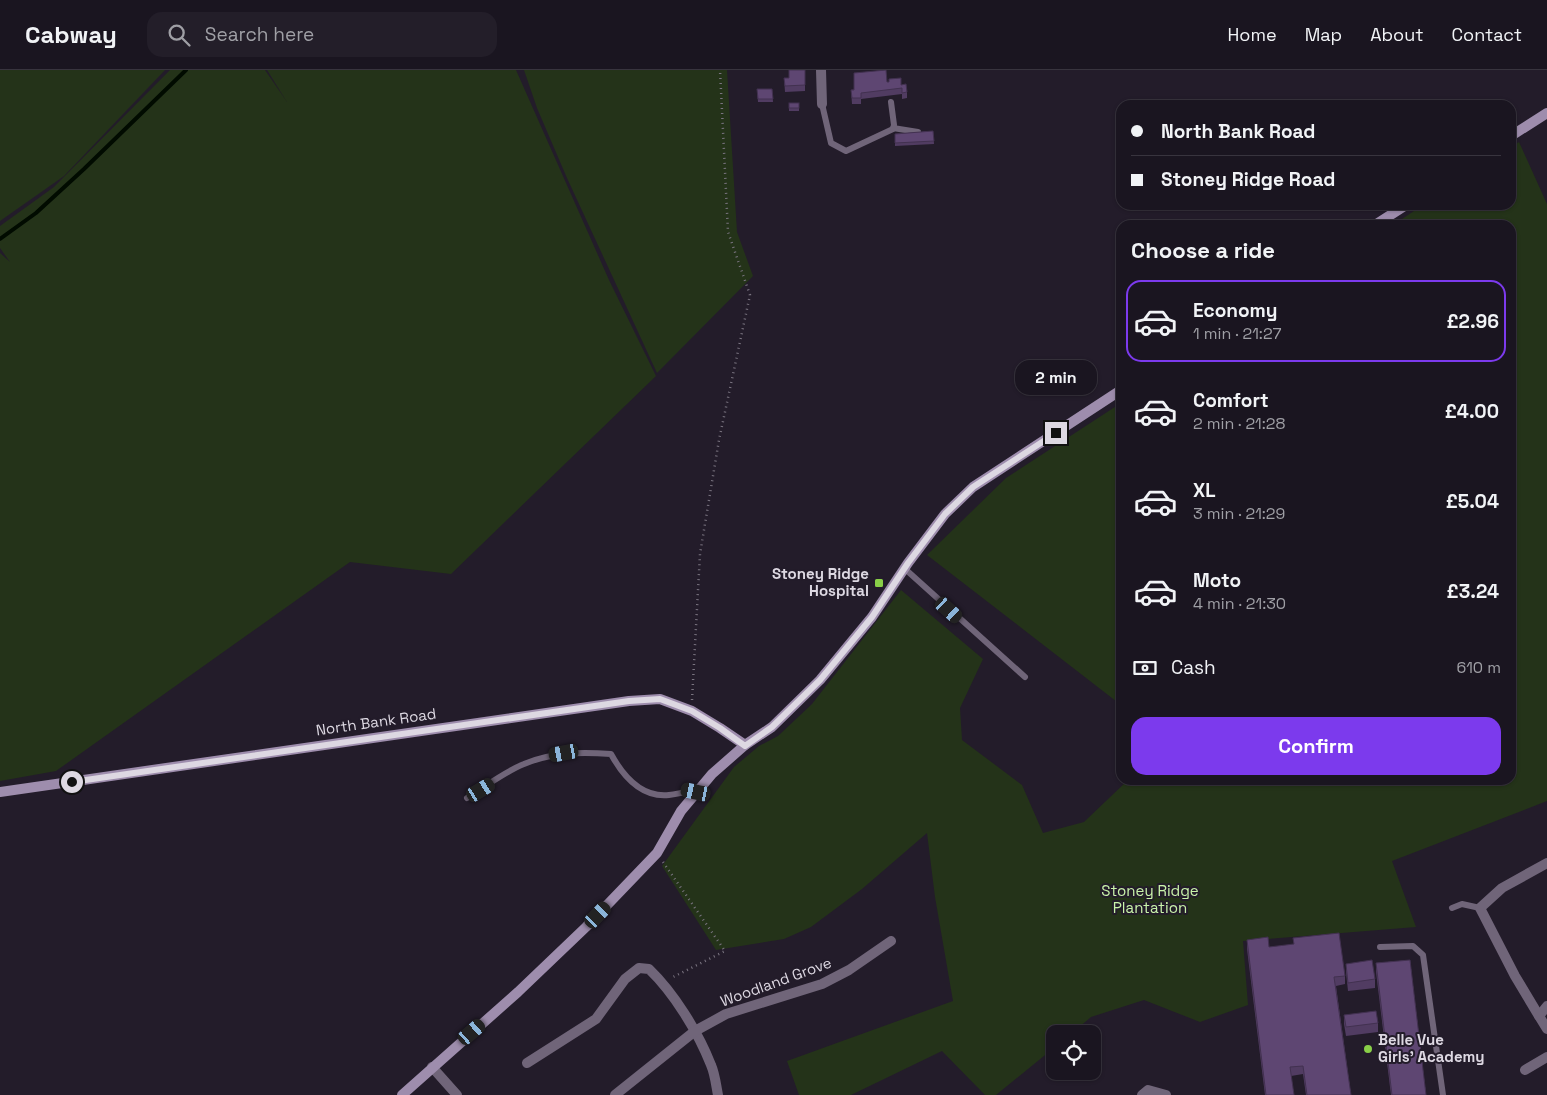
<!DOCTYPE html>
<html lang="en">
<head>
<meta charset="utf-8">
<style>
  body { margin:0; font-family:"Space Grotesk",sans-serif; background:#231e29; color:#f1f3f6; height:100vh; display:flex; flex-direction:column; font-size:19px; white-space:nowrap }
  * { box-sizing:border-box; margin:0 }
  p { font-size:16px; color:#9f9fa5 }
  .icon { flex:none; width:28px; height:28px; fill:none; stroke:currentColor; stroke-width:2; stroke-linecap:round; stroke-linejoin:round }
  .map { position:relative; flex:1; overflow:hidden }
  .sheet { position:absolute; left:1116px; top:150px; width:400px; height:565px; display:flex; flex-direction:column; background:#1a1520; border-radius:15px; box-shadow:0 1px 4px #0004,0 0 0 1px #38343e }
  .sheet>* { flex:none }
  .top-card { position:absolute; left:1116px; top:30px; width:400px; height:110px; border-radius:15px; box-shadow:0 1px 4px #0004,0 0 0 1px #38343e; display:grid; align-content:center; height:110px; padding:0 15px; background:#1a1520 }
  .buttons { position:absolute; left:1046px; top:955px; display:grid; gap:10px }
  .buttons a { display:grid; place-items:center; width:55px; height:55px; border-radius:10px; background:#1a1520; box-shadow:0 1px 4px #0004,0 0 0 1px #38343e; font-size:25px }
  .end { position:absolute; width:22px; height:22px; margin:-11px; border:6px solid #ddd8e2; background:#111; box-shadow:0 0 0 2px #111 }
  .from { border-radius:50% }
  .bubble { position:absolute; height:35px; border-radius:15px; background:#1a1520; box-shadow:0 1px 4px #0004,0 0 0 1px #38343e; font-size:16px; font-weight:700; line-height:35px; text-align:center }
  .car { position:absolute; width:15px; height:30px; margin:-15px -8px; border-radius:6px; box-shadow:0 0 4px 1px #0007; background:linear-gradient(#222 24%,#8ab4d8 0 40%,#222 0 76%,#8ab4d8 0 86%,#222 0) }
  .top-card b { display:flex; align-items:center; gap:18px; height:48px; font-size:19px }
  .top-card b+b { border-top:1px solid #38343e }
  .top-card i { width:12px; height:12px; background:#f1f3f6 }
  ul { padding:0; list-style:none }
  li { display:flex; align-items:center; gap:15px; height:82px; margin:0 10px 8px; padding:0 5px; border:2px solid transparent; border-radius:15px }
  li div { flex:1 }
  li b { display:block; font-size:19px }
  li em { font-style:normal; font-weight:700 }
  li.on { border-color:#7c3aed }
  li>.icon { width:45px; height:45px; stroke-width:1.5 }
  h2 { padding:0 15px; font-size:22px; line-height:60px }
  .pay { display:flex; align-items:center; gap:12px; height:55px; padding:0 15px; font-size:19px }
  .pay p { margin-inline-start:auto }
  .primary-button { display:flex; gap:10px; margin-top:auto; padding:10px 15px }
  .primary-button a { flex:1; height:58px; border-radius:15px; background:#7c3aed; color:#fff; font-size:20px; font-weight:700; line-height:58px; text-align:center }
  header { display:flex; align-items:center; gap:30px; box-sizing:border-box; height:70px; padding:0 25px; background:#1a1520; border-bottom:1px solid #38343e }
  header strong { font-size:24px }
  nav { display:flex; gap:28px; margin-inline-start:auto; font-size:18px }
  .search { width:350px; height:45px; background:#231e29; display:flex; align-items:center; gap:12px; box-sizing:border-box; padding:0 18px; border-radius:15px; color:#9f9fa5; font-size:19px }
  .map>svg:first-child { display:block }
  .green { fill:#243319 }
  .lines { fill:none; stroke-linecap:round; stroke-linejoin:round }
  .stream { stroke:#010b00; stroke-width:4 }
  .path { stroke:#7a7480; stroke-width:2.5; stroke-dasharray:1 4; stroke-linecap:butt }
  .lane { stroke:#706579; stroke-width:6 }
  .street { stroke:#706579; stroke-width:10 }
  .secondary { stroke:#9e8dad; stroke-width:10 }
  .wall { fill:#513c62 }
  .building { fill:#5e4672; stroke:#423150 }
  .route { stroke:#ddd8e2; stroke-width:6 }
  .poi-dot { fill:#89cf48; stroke:#231c2a; stroke-width:2 }
  .labels { text-anchor:middle; stroke-width:4; stroke-linejoin:round; paint-order:stroke }
  .poi-label { font-size:15px; font-weight:bold; fill:#ddd8e2; stroke:#231c2a; text-anchor:end }
  .street-label { font-size:15px; fill:#ddd8e2; stroke:#231c2a }
  .park-label { font-size:15px; fill:#c9f3aa; stroke:#231c2a }
</style>
</head>
<body>
<header>
<strong>Cabway</strong>
<div class="search"><svg class="icon" aria-label="search" viewBox="0 0 24 24"><circle cx="10" cy="10" r="6"/><path d="M15 15l6 6"/></svg>Search here</div>
<nav><a>Home</a><a>Map</a><a>About</a><a>Contact</a></nav>
</header>
<div class="map">
<svg width="1547" height="1025" viewBox="0 0 1547 1025">
  <rect width="100%" height="100%" fill="#231c2a"/>
  <g class="green">
    <polygon points="0,0 165,0 64,106 0,151"/>
    <polygon points="170,0 265,0 287,32 267,0 516,0 609,210 656,306 451,504 350,492 56,701 0,711 0,183 10,192 0,178 0,156 54,117"/>
    <polygon points="524,0 727,0 737,162 753,206 657,303 567,108 537,38"/>
    <polygon points="1519,72 1547,134 1547,731 1392,791 1416,857 1243,871 1248,935 1200,952 1144,930 1091,947 1071,964 1055,964 1055,977 996,1025 985,1025 942,981 851,1025 799,1025 787,991 953,931 935,827 927,763 862,819 811,857 784,869 716,880 662,796 734,697 759,676 778,666 812,634 901,520 983,589 960,638 962,670 1022,715 1043,763 1084,752 1128,710 1511,710 1511,155 1393,155 1423,135 1511,135 1511,77"/>
    <polygon points="1121,333 1121,635 927,485 1006,408"/>
  </g>
  <g class="lines">
    <polyline class="stream" points="0,169 36,143 84,99 186,0"/>
    <g class="path">
      <polyline points="692,630 700,484 719,370 750,225 728,162 720,0"/>
      <polyline points="663,792 725,881 671,908"/>
    </g>
    <g class="lane">
      <polyline points="822,34 831,73 846,81 893,59 894,55 891,32"/>
      <polyline points="893,58 918,62"/>
      <polyline points="904,498 1025,607"/>
      <path d="M467 728C485 717 504 702 524 694 552 682 581 682 611 684 623 706 641 728 669 725 680 724 686 720 696 723"/>
      <polyline points="1452,838 1462,834 1480,838"/>
      <polyline points="1380,877 1413,876 1423,885 1443,1025"/>
    </g>
    <g class="street">
      <polyline points="821,0 822,34"/>
      <polyline points="1547,936 1539,946 1547,959"/>
      <polyline points="1539,946 1515,906 1480,838 1502,818 1547,793"/>
      <path d="M527 993 596 949 625 909 639 898 649 899C674 923 698 962 711 995 715 1004 716 1015 718 1025"/>
      <polyline points="432,997 457,1025"/>
      <polyline points="1525,1000 1547,987"/>
      <polyline points="615,1025 695,961 726,944 822,914 849,900 891,871"/>
      <polyline points="1142,1025 1148,1020 1166,1025"/>
    </g>
    <g class="secondary">
      <polyline points="1511,66 1547,43"/>
      <polyline points="1375,155 1406,135"/>
      <polyline points="0,722 629,631 660,629 692,641 720,658 745,675"/>
      <polyline points="402,1025 518,922 586,857 657,783 681,741 712,704 745,675 772,657 820,610 872,547 908,493 945,444 973,417 1121,320"/>
    </g>
  </g>
  <g class="wall">
    <polygon points="805,0 805,21 785,22 784,8 789,8"/>
    <polygon points="887,12 901,15 907,22 907,28 902,29 902,24 861,29 861,34 852,34 851,20"/>
    <polygon points="757,19 772,19 773,32 758,32"/>
    <rect x="789" y="33" width="10" height="8"/>
    <polygon points="933,61 934,74 895,76 895,64"/>
    <polygon points="1247,870 1269,877 1345,906 1345,914 1336,916 1351,1025 1306,1025 1303,1004 1291,1006 1294,1025 1265,1025 1247,879"/>
    <polygon points="1410,890 1426,1025 1391,1025 1376,902 1376,893"/>
    <polygon points="1346,894 1375,909 1375,918 1348,921 1346,902"/>
    <polygon points="1344,945 1378,953 1378,962 1346,966 1344,954"/>
  </g>
  <g class="building">
    <polygon points="789,0 805,0 805,15 785,16 784,8 789,8"/>
    <polygon points="886,0 887,12 889,12 889,9 901,8 901,15 906,14 907,22 902,23 902,18 861,23 861,28 852,28 851,20 854,20 854,3"/>
    <polygon points="757,19 772,19 773,29 758,29"/>
    <rect x="789" y="33" width="10" height="5"/>
    <polygon points="933,61 934,71 895,73 895,64"/>
    <polygon points="1339,863 1345,906 1334,907 1351,1025 1307,1025 1303,996 1290,997 1294,1025 1266,1025 1247,870 1268,867 1269,877 1294,874 1293,868"/>
    <polygon points="1372,890 1375,909 1348,913 1346,894"/>
    <polygon points="1410,890 1426,1025 1392,1025 1376,893"/>
    <polygon points="1376,941 1378,953 1346,957 1344,945"/>
  </g>
  <g class="lines">
    <polyline class="route" points="72,712 629,631 660,629 692,641 720,658 745,676 772,657 820,610 872,547 908,493 945,444 973,417 1056,363"/>
  </g>
  <g class="poi-dot">
    <rect x="874" y="508" width="10" height="10" rx="2.5"/>
    <circle cx="1368" cy="979" r="5"/>
  </g>
  <g class="labels">
    <g class="poi-label">
      <text x="869" y="509">Stoney Ridge<tspan x="869" dy="17">Hospital</tspan></text>
      <text x="1378" y="975" text-anchor="start">Belle Vue<tspan x="1378" dy="17">Girls' Academy</tspan></text>
    </g>
    <g class="street-label">
      <text transform="translate(376 652) rotate(-8)" y="5">North Bank Road</text>
      <text transform="translate(776 912) rotate(-20)" y="5">Woodland Grove</text>
    </g>
    <g class="park-label">
      <text x="1150" y="826">Stoney Ridge<tspan x="1150" dy="17">Plantation</tspan></text>
    </g>
  </g>
</svg>
<div class="buttons">
<a><svg class="icon" aria-label="locate" viewBox="0 0 24 24"><circle cx="12" cy="12" r="6"/><path d="M12 2v4M12 18v4M2 12h4M18 12h4"/></svg></a>
</div>
<i class="end from" style="left:72px;top:712px"></i>
<i class="end" style="left:1056px;top:363px"></i>
<div class="bubble" style="left:1015px;top:290px;width:82px">2 min</div>
<i class="car" style="left:949px;top:540px;rotate:132deg"></i>
<i class="car" style="left:564px;top:683px;rotate:260deg"></i>
<i class="car" style="left:481px;top:720px;rotate:59deg"></i>
<i class="car" style="left:696px;top:722px;rotate:282deg"></i>
<i class="car" style="left:598px;top:845px;rotate:44deg"></i>
<i class="car" style="left:472px;top:962px;rotate:49deg"></i>
<div class="top-card">
<b><i class="from"></i>North Bank Road</b>
<b><i></i>Stoney Ridge Road</b>
</div>
<section class="sheet">
<h2>Choose a ride</h2>
<ul>
<li class="on"><svg class="icon" aria-label="car" viewBox="0 0 24 24"><path d="M5 17H2v-5l4-1 3-4h7l3 4 3 1v5h-3M9 17h6M6 11h13"/><circle cx="7" cy="17" r="2"/><circle cx="17" cy="17" r="2"/></svg><div><b>Economy</b><p>1 min · 21:27</p></div><em>£2.96</em></li>
<li><svg class="icon" aria-label="car" viewBox="0 0 24 24"><path d="M5 17H2v-5l4-1 3-4h7l3 4 3 1v5h-3M9 17h6M6 11h13"/><circle cx="7" cy="17" r="2"/><circle cx="17" cy="17" r="2"/></svg><div><b>Comfort</b><p>2 min · 21:28</p></div><em>£4.00</em></li>
<li><svg class="icon" aria-label="car" viewBox="0 0 24 24"><path d="M5 17H2v-5l4-1 3-4h7l3 4 3 1v5h-3M9 17h6M6 11h13"/><circle cx="7" cy="17" r="2"/><circle cx="17" cy="17" r="2"/></svg><div><b>XL</b><p>3 min · 21:29</p></div><em>£5.04</em></li>
<li><svg class="icon" aria-label="car" viewBox="0 0 24 24"><path d="M5 17H2v-5l4-1 3-4h7l3 4 3 1v5h-3M9 17h6M6 11h13"/><circle cx="7" cy="17" r="2"/><circle cx="17" cy="17" r="2"/></svg><div><b>Moto</b><p>4 min · 21:30</p></div><em>£3.24</em></li>
</ul>
<div class="pay"><svg class="icon" aria-label="cash" viewBox="0 0 24 24"><path d="M3 7h18v10H3z"/><circle cx="12" cy="12" r="2"/></svg>Cash<p>610 m</p></div>
<div class="primary-button"><a>Confirm</a></div>
</section>
</div>
</body>
</html>
